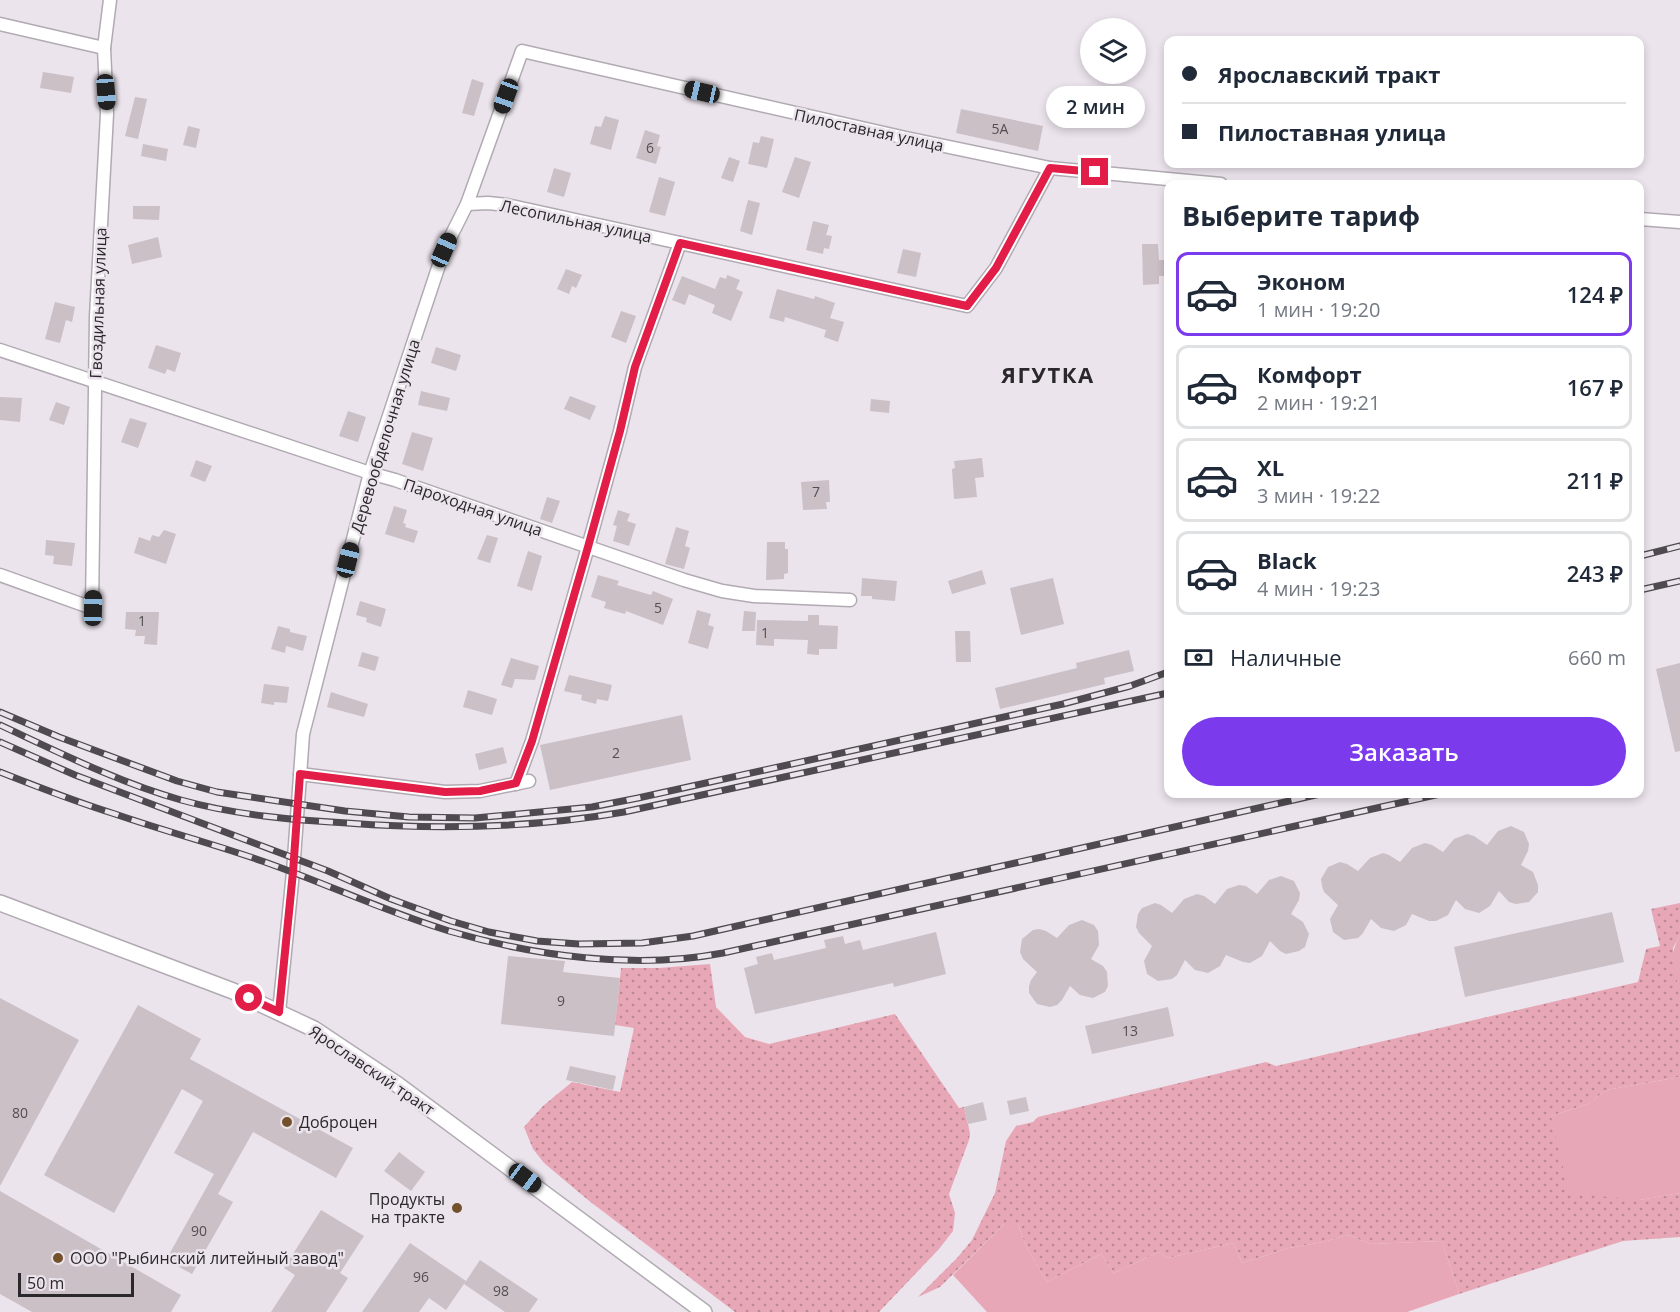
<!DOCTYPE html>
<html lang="ru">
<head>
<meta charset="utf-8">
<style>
  body { margin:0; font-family:"Open Sans",sans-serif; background:#f2f2f3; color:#1f2937; height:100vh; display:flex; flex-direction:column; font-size:22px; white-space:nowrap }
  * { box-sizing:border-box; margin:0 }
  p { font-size:20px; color:#747a83 }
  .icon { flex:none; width:33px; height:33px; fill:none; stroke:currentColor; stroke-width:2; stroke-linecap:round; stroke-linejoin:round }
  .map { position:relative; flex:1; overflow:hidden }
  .details { position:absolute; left:1164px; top:180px; width:480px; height:618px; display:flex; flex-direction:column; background:#fff; border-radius:12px; box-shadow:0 3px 9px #0003 }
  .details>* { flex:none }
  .hud { position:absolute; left:1164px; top:36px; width:480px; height:132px; border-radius:12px; box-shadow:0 3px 9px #0003; display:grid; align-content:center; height:132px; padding:0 18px; background:#fff }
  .buttons { position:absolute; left:1080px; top:18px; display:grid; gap:12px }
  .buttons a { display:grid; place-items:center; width:66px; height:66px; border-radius:50%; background:#fff; box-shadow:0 3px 9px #0003; font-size:30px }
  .scale { position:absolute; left:18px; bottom:15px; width:116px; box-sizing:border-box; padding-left:6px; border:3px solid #2b282c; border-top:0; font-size:16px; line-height:21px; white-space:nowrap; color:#2b282c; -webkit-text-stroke:4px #ece4ed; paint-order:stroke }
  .end { position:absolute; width:27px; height:27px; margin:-14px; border:8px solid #e11d48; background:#fff; box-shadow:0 0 0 3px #fff }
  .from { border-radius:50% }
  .bubble { position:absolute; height:42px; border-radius:21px; background:#fff; box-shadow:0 3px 9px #0003; font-size:20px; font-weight:600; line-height:42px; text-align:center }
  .car { position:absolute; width:18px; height:36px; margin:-18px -9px; border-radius:8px; box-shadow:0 0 4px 2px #0007; background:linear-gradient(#222 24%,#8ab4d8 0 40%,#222 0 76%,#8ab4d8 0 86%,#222 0) }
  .hud b { display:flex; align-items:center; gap:21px; height:57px; font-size:22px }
  .hud b+b { border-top:2px solid #e0e1e3 }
  .hud i { width:15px; height:15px; background:#1f2937 }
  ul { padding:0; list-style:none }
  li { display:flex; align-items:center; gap:18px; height:84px; margin:0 12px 9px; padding:0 6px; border:3px solid #e0e1e3; border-radius:12px }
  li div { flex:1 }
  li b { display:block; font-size:22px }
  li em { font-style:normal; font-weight:600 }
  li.selected { border-color:#7c3aed }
  li>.icon { width:54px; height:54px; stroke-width:1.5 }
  h2 { padding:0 18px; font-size:27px; line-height:72px }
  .pay { display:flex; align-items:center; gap:15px; height:66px; padding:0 18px; font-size:22px }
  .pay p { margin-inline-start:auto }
  .action { display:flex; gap:12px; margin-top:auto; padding:12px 18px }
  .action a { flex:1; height:69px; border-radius:36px; background:#7c3aed; color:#fff; font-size:24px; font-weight:600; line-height:69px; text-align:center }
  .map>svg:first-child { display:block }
  .grass { fill:url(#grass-dots) }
  .green { fill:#e8a7b6 }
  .building { fill:#cac0c6 }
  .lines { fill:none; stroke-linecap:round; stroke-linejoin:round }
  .minor-casing { stroke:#b1aab2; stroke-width:15 }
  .tertiary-casing { stroke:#b1aab2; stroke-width:18 }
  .minor { stroke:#fff; stroke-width:12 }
  .tertiary { stroke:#fff; stroke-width:15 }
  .rail-casing { stroke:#4e4a4f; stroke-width:7 }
  .rail { stroke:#ece4ed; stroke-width:4.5; stroke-dasharray:14; stroke-linecap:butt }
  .route { stroke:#e11d48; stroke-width:8 }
  .poi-dot { fill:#74512a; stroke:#ece4ed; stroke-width:2 }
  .labels { text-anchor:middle; stroke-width:5; stroke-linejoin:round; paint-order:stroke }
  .number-label { font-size:14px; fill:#534e52 }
  .street-label { font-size:16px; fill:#2b282c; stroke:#ece4ed }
  .poi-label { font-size:16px; fill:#2b282c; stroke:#ece4ed; text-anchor:start }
  .district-label { font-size:22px; font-weight:bold; letter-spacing:1.5px; fill:#2b282c; stroke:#ece4ed }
</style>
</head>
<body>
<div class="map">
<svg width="1680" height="1312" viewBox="0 0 1680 1312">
  <defs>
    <pattern id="grass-dots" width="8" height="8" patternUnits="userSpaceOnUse" patternTransform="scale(1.5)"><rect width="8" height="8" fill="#e8a7b6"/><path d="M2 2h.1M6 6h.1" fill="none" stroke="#bc8894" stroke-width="1.8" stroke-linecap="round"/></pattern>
  </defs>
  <rect width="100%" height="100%" fill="#ece4ed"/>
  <g class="grass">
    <polygon points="1680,903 1680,935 1673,948 1678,985 1680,985 1680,1077 1606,1090 1588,1104 1551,1116 1640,1200 1680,1193 1680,1237 1623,1241 1459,1294 1442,1241 1370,1244 1348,1235 1323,1242 1289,1248 1242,1263 1234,1243 1168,1258 1159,1252 1114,1273 1101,1254 1047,1282 1025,1244 1018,1224 1004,1224 940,1287 918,1297 957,1258 972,1240 995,1193 1006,1141 1016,1126 1033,1122 1038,1117 1266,1062 1276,1066 1638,982 1646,949 1660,946 1651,909"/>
    <polygon points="710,964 716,1007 745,1037 769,1044 895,1014 959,1108 964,1107 970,1133 969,1140 949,1194 955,1213 953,1231 939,1249 879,1312 735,1312 588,1200 544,1163 533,1149 524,1127 543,1106 572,1082 620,1092 634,1028 615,1025 621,968 659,968"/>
  </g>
  <g class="green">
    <path d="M1680 935V985H1678C1673 964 1669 955 1680 935Z"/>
    <polygon points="1680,1077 1680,1193 1640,1200 1569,1193 1551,1116 1588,1104 1606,1090"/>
    <polygon points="1004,1224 1018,1224 1025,1244 1047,1282 1101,1254 1114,1273 1159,1252 1168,1258 1234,1243 1242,1263 1289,1248 1323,1242 1348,1235 1370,1244 1442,1241 1459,1294 1407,1312 987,1312 953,1275"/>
  </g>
  <g class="building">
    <polygon points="43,72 74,77 71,93 40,88"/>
    <polygon points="472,79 484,83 474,116 462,113"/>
    <polygon points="135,97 147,99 138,139 125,136"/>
    <polygon points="961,109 1043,126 1038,151 956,133"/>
    <polygon points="605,116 619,120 611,150 590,144 595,126 601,127"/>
    <polygon points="188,126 200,129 196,148 183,145"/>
    <polygon points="645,130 660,135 657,146 661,147 656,164 636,158"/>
    <polygon points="761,136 774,139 767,168 748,164 753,142 759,143"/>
    <polygon points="143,144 168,149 166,161 141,156"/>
    <polygon points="729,157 740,161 733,182 721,178"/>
    <polygon points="795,157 811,162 799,198 782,192"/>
    <polygon points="554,168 571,173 564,197 547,192"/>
    <polygon points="659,177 675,182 665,216 649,212"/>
    <polygon points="748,200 760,203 752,235 740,231"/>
    <polygon points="133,206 160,206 159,220 133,219"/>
    <polygon points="813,221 829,225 826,235 832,236 829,249 824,248 823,254 806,250"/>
    <polygon points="158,237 162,257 132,264 128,245"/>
    <polygon points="1142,244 1158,244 1159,260 1165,260 1165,276 1159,276 1159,284 1143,285"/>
    <polygon points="903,249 921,253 916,277 897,273"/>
    <polygon points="566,269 582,275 576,288 572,286 569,294 557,289"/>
    <polygon points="727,275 740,280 736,289 743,292 731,321 712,313 715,305 689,294 685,305 672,300 682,276 715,289 720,277 726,279"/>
    <polygon points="777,289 814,299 815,296 835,303 830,318 844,322 838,342 824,337 826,330 785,317 784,322 769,318"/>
    <polygon points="55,302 75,307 72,322 66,320 60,343 45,339"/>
    <polygon points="621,311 636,316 626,343 611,337"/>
    <polygon points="156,345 181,353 175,372 167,369 165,374 148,368"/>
    <polygon points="436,347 461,355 456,371 431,363"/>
    <polygon points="421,391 450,398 447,411 418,405"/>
    <polygon points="570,396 596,406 590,420 564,409"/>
    <polygon points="0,397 22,398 20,422 0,420"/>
    <polygon points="871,399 890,401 889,413 870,411"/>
    <polygon points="56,402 70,407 64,425 49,420"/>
    <polygon points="348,411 366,417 358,442 339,436"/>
    <polygon points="130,418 147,423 138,448 121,442"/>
    <polygon points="412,432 433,438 423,471 402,464"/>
    <polygon points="982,458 984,477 975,478 977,497 954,499 952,469 955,468 954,461"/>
    <polygon points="196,460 212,466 205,482 190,476"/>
    <polygon points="829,480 830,502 826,502 827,509 803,510 801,482"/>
    <polygon points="547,497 560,501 552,523 540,519"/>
    <polygon points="394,506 407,510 403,523 406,524 405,527 418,531 414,543 385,534"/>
    <polygon points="618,510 630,514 627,521 636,524 629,546 613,541 617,526 613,525"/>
    <polygon points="676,527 689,531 685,546 690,548 684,569 665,564"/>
    <polygon points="164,530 176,534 166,564 134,553 139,537 150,541 152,535 159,537"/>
    <polygon points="487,535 498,538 490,563 477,559"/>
    <polygon points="46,540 75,543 72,566 53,564 54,556 45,555"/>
    <polygon points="767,542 785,542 785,549 788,549 788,573 784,574 784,579 766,580"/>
    <polygon points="528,551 542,556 532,591 517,586"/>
    <polygon points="982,570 986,584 952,594 948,581"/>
    <polygon points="598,575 619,581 617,585 651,595 653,591 673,599 663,625 626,611 625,614 604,608 606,602 591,597"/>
    <polygon points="862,578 897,581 895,601 872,599 872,596 861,596"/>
    <polygon points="1053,578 1064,624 1021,635 1010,588"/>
    <polygon points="360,601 386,609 381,627 366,622 367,618 356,615"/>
    <polygon points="697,610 711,614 708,625 714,627 708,649 688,643"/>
    <polygon points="744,611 756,612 755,631 742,631"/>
    <polygon points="126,612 159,612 157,645 144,644 145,636 135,636 136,630 125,629"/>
    <polygon points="808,615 819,615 819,625 838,626 837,649 819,649 819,655 807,654 808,640 774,639 774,646 756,645 757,620 808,621"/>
    <polygon points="278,626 290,629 290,632 307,636 303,651 286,646 285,653 271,649"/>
    <polygon points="955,631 970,631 971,662 956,662"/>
    <polygon points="1129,650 1134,671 1104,678 1105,684 1000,709 995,688 1077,668 1076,663"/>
    <polygon points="362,652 379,657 375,671 358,666"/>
    <polygon points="511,658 539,666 535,680 515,679 512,688 501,685"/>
    <polygon points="1680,663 1680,751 1675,752 1656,669"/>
    <polygon points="569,675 612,685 608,701 597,699 596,704 581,700 582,695 564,691"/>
    <polygon points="264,684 289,687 287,703 274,702 274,705 261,703"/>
    <polygon points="468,690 497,699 492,715 463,707"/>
    <polygon points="331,692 368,704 364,717 327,707"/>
    <polygon points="682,715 691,760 550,790 540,745"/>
    <polygon points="503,747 507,763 479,770 475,754"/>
    <polygon points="1511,826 1524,832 1529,844 1528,851 1521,865 1533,872 1538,885 1538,892 1529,902 1516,904 1509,902 1499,891 1490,906 1479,913 1465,909 1456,900 1448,915 1436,921 1429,921 1412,914 1406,925 1394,931 1381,928 1371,919 1363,933 1358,938 1344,940 1333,932 1330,919 1338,905 1324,892 1322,886 1321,879 1328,867 1340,862 1347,864 1358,871 1370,858 1383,853 1389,855 1400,862 1412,848 1425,843 1432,845 1443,852 1454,839 1467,834 1474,836 1487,845 1498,831"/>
    <polygon points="1281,876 1294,881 1300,893 1299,900 1291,914 1303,922 1309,934 1305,947 1299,951 1286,954 1280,951 1270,941 1262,956 1250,963 1243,962 1226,955 1220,966 1208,973 1195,970 1185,960 1177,975 1172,979 1158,981 1147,974 1144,961 1152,946 1139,933 1136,927 1138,914 1142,908 1155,903 1161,905 1172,913 1184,899 1197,894 1204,896 1215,904 1227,889 1239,885 1246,886 1257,894 1269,880"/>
    <polygon points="1612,912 1624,962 1465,997 1454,947"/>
    <polygon points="1082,920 1094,925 1098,931 1099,945 1091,959 1103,966 1107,972 1108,986 1105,992 1093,998 1080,995 1070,986 1062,1000 1057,1005 1050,1007 1037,1004 1029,993 1029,986 1031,980 1037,972 1023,959 1020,952 1022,939 1033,930 1039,929 1046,931 1057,938 1069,925"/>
    <polygon points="936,932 946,974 894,987 893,983 755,1014 744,968 758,964 756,957 772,953 774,960 826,948 824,940 843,936 845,944 860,940 863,950"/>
    <polygon points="508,956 565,961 563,972 620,978 614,1036 501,1024"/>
    <polygon points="0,998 79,1040 0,1186"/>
    <polygon points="138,1005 201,1039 190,1059 353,1148 336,1178 253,1132 218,1194 233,1202 192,1274 166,1260 214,1174 174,1153 203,1101 182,1089 114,1213 44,1175"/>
    <polygon points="1168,1007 1174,1036 1092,1054 1085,1026"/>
    <polygon points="570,1066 616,1076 613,1090 566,1080"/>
    <polygon points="1026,1097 1029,1111 1010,1115 1007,1101"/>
    <polygon points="983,1102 987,1120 968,1124 964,1107"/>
    <polygon points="399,1152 425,1172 411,1191 384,1171"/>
    <polygon points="0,1191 181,1295 171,1312 32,1312 0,1294"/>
    <polygon points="321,1210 364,1236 340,1273 348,1278 326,1312 271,1312 295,1275 284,1268"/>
    <polygon points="410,1243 466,1281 446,1310 429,1298 419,1312 362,1312"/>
    <polygon points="480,1260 538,1299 529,1312 505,1312 464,1284"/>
  </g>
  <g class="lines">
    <defs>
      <g id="minor">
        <polyline points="0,24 104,48"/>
        <polyline points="467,204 488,203 507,205 967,306 996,268 1050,168"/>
        <polyline points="1640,219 1680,222"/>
        <polyline points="0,350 370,473 395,480 684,580 722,591 754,596 850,600"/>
        <polyline points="0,575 92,608 96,317 107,114 104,48 110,0"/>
        <polyline points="300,774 445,792 480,791 529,781"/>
        <polyline points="516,784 532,741 588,547 620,431 635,367 680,243"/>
        <polyline points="279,1012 293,872 303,734 370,473 444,250 467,204 522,51 906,138 1050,168 1221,184"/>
      </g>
      <polyline id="tertiary" points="0,903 233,991 314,1029 398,1085 704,1312"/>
    </defs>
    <use href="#minor" class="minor-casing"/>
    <use href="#tertiary" class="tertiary-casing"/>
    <use href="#minor" class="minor"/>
    <use href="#tertiary" class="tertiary"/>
    <defs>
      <g id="rail">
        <polyline points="1640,556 1680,546"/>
        <polyline points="1640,590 1680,581"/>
        <polyline points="0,712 59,737 177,781 217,792 345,811 409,817 475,818 592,807 638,798 1063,704 1130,686 1168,672"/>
        <path d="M0 725C58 752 120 783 181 800 236 815 291 820 347 823 441 830 532 828 624 812L1168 693"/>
        <polyline points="0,742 75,775 328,871 391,899 451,921 489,932 537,941 579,944 642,943 693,936 1320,794"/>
        <path d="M0 772C38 787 76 802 115 814 164 831 214 844 262 861 325 883 386 912 449 931 535 956 635 970 723 953L1440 794"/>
      </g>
    </defs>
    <use href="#rail" class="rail-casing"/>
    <use href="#rail" class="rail"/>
  </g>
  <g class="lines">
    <polyline class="route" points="249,998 279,1012 293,872 300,774 445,792 480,791 516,783 532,741 588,547 620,431 635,367 680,243 967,306 996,268 1050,168 1095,172"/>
  </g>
  <g class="poi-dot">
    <circle cx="287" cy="1122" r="6"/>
    <circle cx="457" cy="1208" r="6"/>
    <circle cx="58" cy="1258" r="6"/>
  </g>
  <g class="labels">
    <g class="number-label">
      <text x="1000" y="134">5А</text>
      <text x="650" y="153">6</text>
      <text x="816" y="497">7</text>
      <text x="658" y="613">5</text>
      <text x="142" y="626">1</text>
      <text x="765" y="638">1</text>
      <text x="616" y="758">2</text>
      <text x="561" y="1006">9</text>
      <text x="1130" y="1036">13</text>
      <text x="20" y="1118">80</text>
      <text x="199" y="1236">90</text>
      <text x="421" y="1282">96</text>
      <text x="501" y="1296">98</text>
    </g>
    <g class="street-label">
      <text transform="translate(869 130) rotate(12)" y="6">Пилоставная улица</text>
      <text transform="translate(576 221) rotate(12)" y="6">Лесопильная улица</text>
      <text transform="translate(98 303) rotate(-88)" y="6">Гвоздильная улица</text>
      <text transform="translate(385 436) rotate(-73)" y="6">Деревообделочная улица</text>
      <text transform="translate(473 507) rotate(19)" y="6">Пароходная улица</text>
      <text transform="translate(372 1070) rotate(34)" y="6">Ярославский тракт</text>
    </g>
    <g class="poi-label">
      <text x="299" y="1128">Доброцен</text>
      <text x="445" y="1205" text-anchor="end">Продукты<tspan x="445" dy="18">на тракте</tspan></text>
      <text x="70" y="1264">ООО "Рыбинский литейный завод"</text>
    </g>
    <g class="district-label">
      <text x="1048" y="383">ЯГУТКА</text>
    </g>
  </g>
</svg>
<div class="buttons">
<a><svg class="icon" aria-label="layers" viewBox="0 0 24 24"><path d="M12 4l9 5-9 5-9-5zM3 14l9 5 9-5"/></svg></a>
</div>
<div class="scale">50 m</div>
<i class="end from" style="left:249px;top:998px"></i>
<i class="end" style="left:1095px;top:172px"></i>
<div class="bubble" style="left:1046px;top:86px;width:99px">2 мин</div>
<i class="car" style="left:106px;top:92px;rotate:176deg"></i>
<i class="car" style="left:702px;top:92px;rotate:283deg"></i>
<i class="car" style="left:506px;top:96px;rotate:200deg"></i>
<i class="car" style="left:444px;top:250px;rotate:24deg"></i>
<i class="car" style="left:348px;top:560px;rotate:14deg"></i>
<i class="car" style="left:93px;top:608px;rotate:1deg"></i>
<i class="car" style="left:525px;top:1178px;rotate:127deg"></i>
<div class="hud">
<b><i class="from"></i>Ярославский тракт</b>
<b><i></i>Пилоставная улица</b>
</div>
<section class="details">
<h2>Выберите тариф</h2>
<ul>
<li class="selected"><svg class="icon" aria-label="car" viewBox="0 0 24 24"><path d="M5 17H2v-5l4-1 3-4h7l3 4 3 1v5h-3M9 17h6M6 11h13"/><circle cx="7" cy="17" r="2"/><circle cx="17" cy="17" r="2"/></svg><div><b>Эконом</b><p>1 мин · 19:20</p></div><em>124 ₽</em></li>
<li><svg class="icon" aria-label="car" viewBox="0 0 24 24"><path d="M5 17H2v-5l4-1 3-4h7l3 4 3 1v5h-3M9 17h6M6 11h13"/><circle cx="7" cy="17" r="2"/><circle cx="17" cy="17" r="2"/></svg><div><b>Комфорт</b><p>2 мин · 19:21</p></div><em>167 ₽</em></li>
<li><svg class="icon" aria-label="car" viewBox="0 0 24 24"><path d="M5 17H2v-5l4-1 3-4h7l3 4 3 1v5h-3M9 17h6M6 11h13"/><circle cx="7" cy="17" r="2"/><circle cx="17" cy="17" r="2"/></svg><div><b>XL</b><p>3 мин · 19:22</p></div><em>211 ₽</em></li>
<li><svg class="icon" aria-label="car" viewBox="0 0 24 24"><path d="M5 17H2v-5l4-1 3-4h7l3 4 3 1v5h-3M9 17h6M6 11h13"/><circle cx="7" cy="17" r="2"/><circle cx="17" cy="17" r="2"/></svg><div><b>Black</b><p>4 мин · 19:23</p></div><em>243 ₽</em></li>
</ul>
<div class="pay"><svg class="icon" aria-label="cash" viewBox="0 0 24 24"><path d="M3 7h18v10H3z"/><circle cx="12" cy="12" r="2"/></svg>Наличные<p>660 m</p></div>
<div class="action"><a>Заказать</a></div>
</section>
</div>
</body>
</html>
